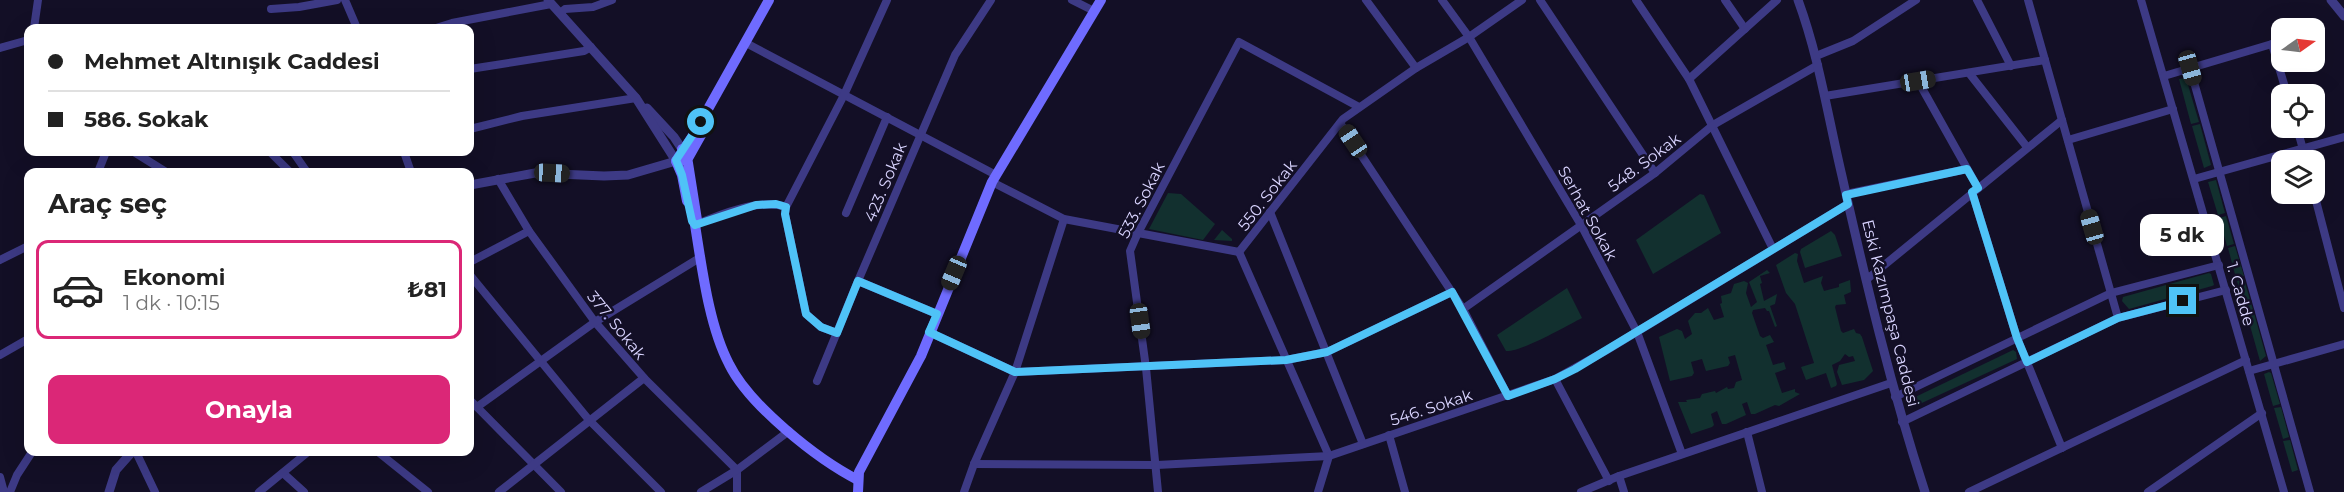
<!DOCTYPE html>
<html lang="tr">
<head>
<meta charset="utf-8">
<style>
  body { margin:0; font-family:Montserrat,sans-serif; background:#f2f2f2; color:#222; height:100vh; display:flex; flex-direction:column; font-size:22px; white-space:nowrap }
  * { box-sizing:border-box; margin:0 }
  p { font-size:20px; color:#767676 }
  .icon { flex:none; width:33px; height:33px; fill:none; stroke:currentColor; stroke-width:2; stroke-linecap:round; stroke-linejoin:round }
  .map { position:relative; flex:1; overflow:hidden }
  .side { position:absolute; left:24px; top:168px; width:450px; height:288px; display:flex; flex-direction:column; background:#fff; border-radius:12px; box-shadow:0 6px 24px #0002 }
  .side>* { flex:none }
  .top-card { position:absolute; left:24px; top:24px; width:450px; height:132px; border-radius:12px; box-shadow:0 6px 24px #0002; display:grid; align-content:center; height:132px; padding:0 24px; background:#fff }
  .needle { width:39px; rotate:76deg }
  .controls { position:absolute; left:2271px; top:18px; display:grid; gap:12px }
  .controls a { display:grid; place-items:center; width:54px; height:54px; border-radius:12px; background:#fff; box-shadow:0 6px 24px #0002; font-size:30px }
  .end { position:absolute; width:27px; height:27px; margin:-14px; border:8px solid #4fc3f7; background:#111; box-shadow:0 0 0 3px #111 }
  .from { border-radius:50% }
  .bubble { position:absolute; height:42px; border-radius:12px; background:#fff; box-shadow:0 6px 24px #0002; font-size:20px; font-weight:700; line-height:42px; text-align:center }
  .car { position:absolute; width:18px; height:36px; margin:-18px -9px; border-radius:8px; box-shadow:0 0 4px 2px #0007; background:linear-gradient(#222 24%,#8ab4d8 0 40%,#222 0 76%,#8ab4d8 0 86%,#222 0) }
  .top-card b { display:flex; align-items:center; gap:21px; height:57px; font-size:22px }
  .top-card b+b { border-top:2px solid #e0e0e0 }
  .top-card i { width:15px; height:15px; background:#222 }
  ul { padding:0; list-style:none }
  li { display:flex; align-items:center; gap:18px; height:99px; margin:0 12px 9px; padding:0 12px; border:3px solid #e0e0e0; border-radius:12px }
  li div { flex:1 }
  li b { display:block; font-size:22px }
  li em { font-style:normal; font-weight:700 }
  li.current { border-color:#db2777 }
  li>.icon { width:54px; height:54px; stroke-width:1.5 }
  h2 { padding:0 24px; font-size:27px; line-height:72px }
  .button { display:flex; gap:12px; margin-top:auto; padding:12px 24px }
  .button a { flex:1; height:69px; border-radius:12px; background:#db2777; color:#fff; font-size:24px; font-weight:700; line-height:69px; text-align:center }
  .map>svg:first-child { display:block }
  .green { fill:#12302f }
  .lines { fill:none; stroke-linecap:round; stroke-linejoin:round }
  .minor { stroke:#3d3a85; stroke-width:8 }
  .tertiary { stroke:#3d3a85; stroke-width:9 }
  .secondary { stroke:#6f6bff; stroke-width:10 }
  .route { stroke:#4fc3f7; stroke-width:8 }
  .labels { text-anchor:middle; stroke-width:5; stroke-linejoin:round; paint-order:stroke }
  .street-label { font-size:16px; fill:#d9d4ff; stroke:#130f26 }
</style>
</head>
<body>
<div class="map">
<svg width="2344" height="492" viewBox="0 0 2344 492">
  <rect width="100%" height="100%" fill="#130f26"/>
  <g class="green">
    <polygon points="2186,78 2199,122 2191,124 2179,79"/>
    <polygon points="2200,124 2211,165 2204,168 2192,126"/>
    <polygon points="2216,180 2225,213 2218,215 2208,182"/>
    <polygon points="1168,193 1181,194 1215,224 1203,240 1149,229"/>
    <polygon points="1700,194 1704,195 1721,233 1653,274 1636,240"/>
    <polygon points="2226,216 2234,244 2227,246 2219,218"/>
    <polygon points="1222,230 1232,239 1232,241 1214,240"/>
    <polygon points="1831,231 1835,235 1842,256 1805,268 1800,252 1801,249"/>
    <polygon points="2235,246 2244,276 2236,278 2228,248"/>
    <polygon points="1795,253 1798,254 1797,261 1804,283 1823,276 1821,283 1824,291 1839,287 1839,284 1850,280 1851,292 1844,295 1846,304 1836,305 1835,307 1841,331 1843,333 1854,329 1856,333 1860,334 1862,337 1873,371 1864,380 1842,385 1837,372 1839,365 1855,361 1853,356 1849,357 1845,354 1840,361 1832,365 1837,384 1836,386 1831,388 1826,373 1806,380 1801,367 1814,363 1795,304 1786,293 1776,265"/>
    <polygon points="1767,270 1770,273 1760,276 1762,283 1760,284 1764,301 1777,294 1775,304 1770,306 1777,326 1775,327 1769,311 1767,311 1765,308 1753,310 1752,313 1760,336 1763,338 1770,335 1774,342 1766,345 1773,365 1784,362 1786,369 1775,373 1782,393 1795,389 1795,392 1800,394 1779,406 1775,405 1755,414 1751,414 1747,402 1742,404 1746,415 1726,424 1722,424 1717,411 1711,414 1714,425 1712,427 1691,434 1678,402 1687,402 1686,400 1700,398 1702,394 1715,391 1716,393 1727,387 1728,389 1734,388 1736,382 1742,380 1735,355 1728,357 1730,363 1728,366 1706,371 1702,359 1691,362 1694,373 1692,376 1670,381 1659,337 1677,329 1682,331 1685,339 1692,334 1688,321 1695,313 1701,313 1708,308 1714,320 1724,317 1720,304 1722,303 1721,296 1731,293 1734,284 1744,281 1748,283 1746,293 1751,307 1757,302 1749,282"/>
    <polygon points="2209,273 2211,274 2214,285 2212,286 2129,309 2122,301 2123,297"/>
    <polygon points="2244,279 2253,310 2246,313 2237,281"/>
    <path d="M1567 288 1582 318C1566 326 1522 352 1506 351L1497 335Z"/>
    <polygon points="2254,313 2266,356 2260,361 2247,315"/>
    <polygon points="2013,350 2016,352 2017,359 1911,408 1909,400"/>
    <polygon points="2269,372 2271,373 2280,404 2273,406 2264,374"/>
    <polygon points="2281,407 2289,437 2283,439 2274,408"/>
    <polygon points="2290,440 2298,470 2292,472 2283,441"/>
  </g>
  <g class="lines">
    <g class="minor">
      <polyline points="345,0 357,28"/>
      <polyline points="1072,0 1094,11"/>
      <polyline points="1366,0 1416,68"/>
      <polyline points="1442,0 1469,37 1581,225 1637,332 1682,454"/>
      <polyline points="1540,0 1655,173"/>
      <polyline points="1636,0 1689,79 1773,249"/>
      <polyline points="1725,0 1745,29"/>
      <polyline points="1977,0 2011,66"/>
      <polyline points="2028,0 2118,318"/>
      <polyline points="2141,0 2284,492"/>
      <polyline points="271,9 299,7 337,0"/>
      <polyline points="560,13 565,9 593,7 612,0"/>
      <polyline points="34,28 38,0"/>
      <polyline points="436,28 452,23 551,4"/>
      <polyline points="2314,32 2321,30"/>
      <polyline points="746,43 996,175"/>
      <polyline points="2272,44 2287,94"/>
      <polyline points="0,48 28,40"/>
      <polyline points="1816,56 1853,41 1916,0"/>
      <polyline points="2190,68 2310,492"/>
      <polyline points="470,69 584,51 591,47"/>
      <polyline points="1969,73 2027,147"/>
      <polyline points="2164,76 2282,41"/>
      <polyline points="1689,79 1777,0"/>
      <polyline points="1918,81 1978,188"/>
      <polyline points="1825,96 2045,60"/>
      <polyline points="1340,123 1463,309 1508,396"/>
      <polyline points="2297,128 2306,160"/>
      <polyline points="470,129 522,116 636,98"/>
      <polyline points="2068,140 2173,109"/>
      <polyline points="134,152 166,172"/>
      <polyline points="270,152 290,172"/>
      <polyline points="293,152 307,172"/>
      <polyline points="404,152 411,172"/>
      <polyline points="98,172 106,152"/>
      <polyline points="498,179 529,231 595,322 644,378 737,470 737,492"/>
      <polyline points="2194,179 2344,137"/>
      <polyline points="992,182 1064,219 1239,252 1343,119 1416,68 1469,37 1522,0"/>
      <polyline points="1972,192 2017,338 2062,448"/>
      <polyline points="2314,193 2344,308"/>
      <polyline points="1846,194 1967,169"/>
      <polyline points="1270,212 1363,444"/>
      <polyline points="846,213 887,117"/>
      <path d="M695 225C720 214 760 198 786 207"/>
      <polyline points="1239,252 1329,456 1318,492"/>
      <polyline points="0,260 28,246"/>
      <polyline points="470,262 529,231"/>
      <polyline points="470,275 589,420 661,492"/>
      <polyline points="1866,280 2062,120"/>
      <polyline points="858,281 937,314"/>
      <polyline points="1463,309 1655,173 1713,125 1818,65"/>
      <polyline points="929,332 1015,372 1286,360 1327,352 1452,292"/>
      <polyline points="837,333 821,327 806,314 785,214 786,207 844,95 887,0"/>
      <polyline points="0,355 28,339"/>
      <polyline points="2249,371 2344,344"/>
      <polyline points="1555,379 1609,481"/>
      <polyline points="817,381 858,281 955,55 991,0"/>
      <polyline points="1895,397 2111,293 2219,265"/>
      <polyline points="470,400 561,492"/>
      <polyline points="477,407 595,322 701,257"/>
      <polyline points="1902,422 2118,318 2226,290"/>
      <polyline points="1747,432 1762,492"/>
      <polyline points="1389,435 1405,492"/>
      <polyline points="136,452 155,492"/>
      <polyline points="378,452 428,492"/>
      <polyline points="974,464 1157,465 1329,456 1555,379 1607,350 1848,204"/>
      <polyline points="283,473 304,492"/>
      <polyline points="1619,476 1624,492"/>
      <polyline points="0,477 4,492"/>
      <polyline points="10,492 17,475 32,452"/>
      <polyline points="259,492 308,452"/>
      <polyline points="499,492 644,378"/>
      <polyline points="701,492 737,470 789,431"/>
      <polyline points="964,492 974,464 1015,372 1064,219"/>
      <polyline points="1158,492 1146,368 1130,251 1137,235 1239,42 1359,107"/>
      <polyline points="1581,492 1619,476 1891,383"/>
      <polyline points="1969,492 2246,360"/>
      <polyline points="2148,492 2262,413"/>
    </g>
    <g class="tertiary">
      <path d="M1798 0C1819 57 1828 117 1842 176 1866 283 1891 388 1925 492"/>
      <polyline points="2331,0 2344,16"/>
      <polyline points="647,108 674,137 682,149"/>
      <polyline points="470,185 535,173 604,176 628,175 676,161 636,98 548,0"/>
      <polyline points="109,492 116,470 132,452"/>
    </g>
    <g class="secondary">
      <path d="M682 149 688 163 697 220 695 225C702 268 709 326 729 364 749 405 817 459 858 480"/>
      <polyline points="683,160 687,160 705,128"/>
      <polyline points="676,161 694,134 769,0"/>
      <polyline points="676,161 682,175 687,201"/>
      <polyline points="858,492 859,472 921,356 992,182 1101,0"/>
    </g>
  </g>
  <g class="lines">
    <polyline class="route" points="701,122 676,160 682,175 692,221 695,225 756,205 776,204 786,207 785,214 806,314 821,327 837,333 858,281 937,314 929,332 1015,372 1286,360 1327,352 1452,292 1508,396 1555,379 1575,369 1848,204 1846,195 1967,169 1978,188 1972,192 2017,338 2027,362 2118,318 2183,301"/>
  </g>
  <g class="labels">
    <g class="street-label">
      <text transform="translate(1644 162) rotate(-37)" y="6">548. Sokak</text>
      <text transform="translate(885 182) rotate(-67)" y="6">423. Sokak</text>
      <text transform="translate(1267 195) rotate(-52)" y="6">550. Sokak</text>
      <text transform="translate(1141 200) rotate(-63)" y="6">533. Sokak</text>
      <text transform="translate(1588 213) rotate(61)" y="6">Serhat Sokak</text>
      <text transform="translate(2241 294) rotate(74)" y="6">1. Cadde</text>
      <text transform="translate(1891 313) rotate(76)" y="6">Eski Kazımpaşa Caddesi</text>
      <text transform="translate(617 325) rotate(51)" y="6">377. Sokak</text>
      <text transform="translate(1431 407) rotate(-18)" y="6">546. Sokak</text>
    </g>
  </g>
</svg>
<div class="controls">
<a><svg class="needle" viewBox="-14 -14 28 28"><path d="M0-13l5 13h-10z" fill="#e53935"/><path d="M0 13l5-13h-10z" fill="#767676"/></svg></a>
<a><svg class="icon" aria-label="locate" viewBox="0 0 24 24"><circle cx="12" cy="12" r="6"/><path d="M12 2v4M12 18v4M2 12h4M18 12h4"/></svg></a>
<a><svg class="icon" aria-label="layers" viewBox="0 0 24 24"><path d="M12 4l9 5-9 5-9-5zM3 14l9 5 9-5"/></svg></a>
</div>
<i class="end from" style="left:701px;top:122px"></i>
<i class="end" style="left:2183px;top:301px"></i>
<div class="bubble" style="left:2140px;top:214px;width:84px">5 dk</div>
<i class="car" style="left:2190px;top:68px;rotate:164deg"></i>
<i class="car" style="left:1918px;top:81px;rotate:81deg"></i>
<i class="car" style="left:1353px;top:141px;rotate:326deg"></i>
<i class="car" style="left:552px;top:173px;rotate:93deg"></i>
<i class="car" style="left:2092px;top:227px;rotate:344deg"></i>
<i class="car" style="left:954px;top:273px;rotate:203deg"></i>
<i class="car" style="left:1140px;top:321px;rotate:172deg"></i>
<div class="top-card">
<b><i class="from"></i>Mehmet Altınışık Caddesi</b>
<b><i></i>586. Sokak</b>
</div>
<section class="side">
<h2>Araç seç</h2>
<ul>
<li class="current"><svg class="icon" aria-label="car" viewBox="0 0 24 24"><path d="M5 17H2v-5l4-1 3-4h7l3 4 3 1v5h-3M9 17h6M6 11h13"/><circle cx="7" cy="17" r="2"/><circle cx="17" cy="17" r="2"/></svg><div><b>Ekonomi</b><p>1 dk · 10:15</p></div><em>₺81</em></li>
</ul>
<div class="button"><a>Onayla</a></div>
</section>
</div>
</body>
</html>
